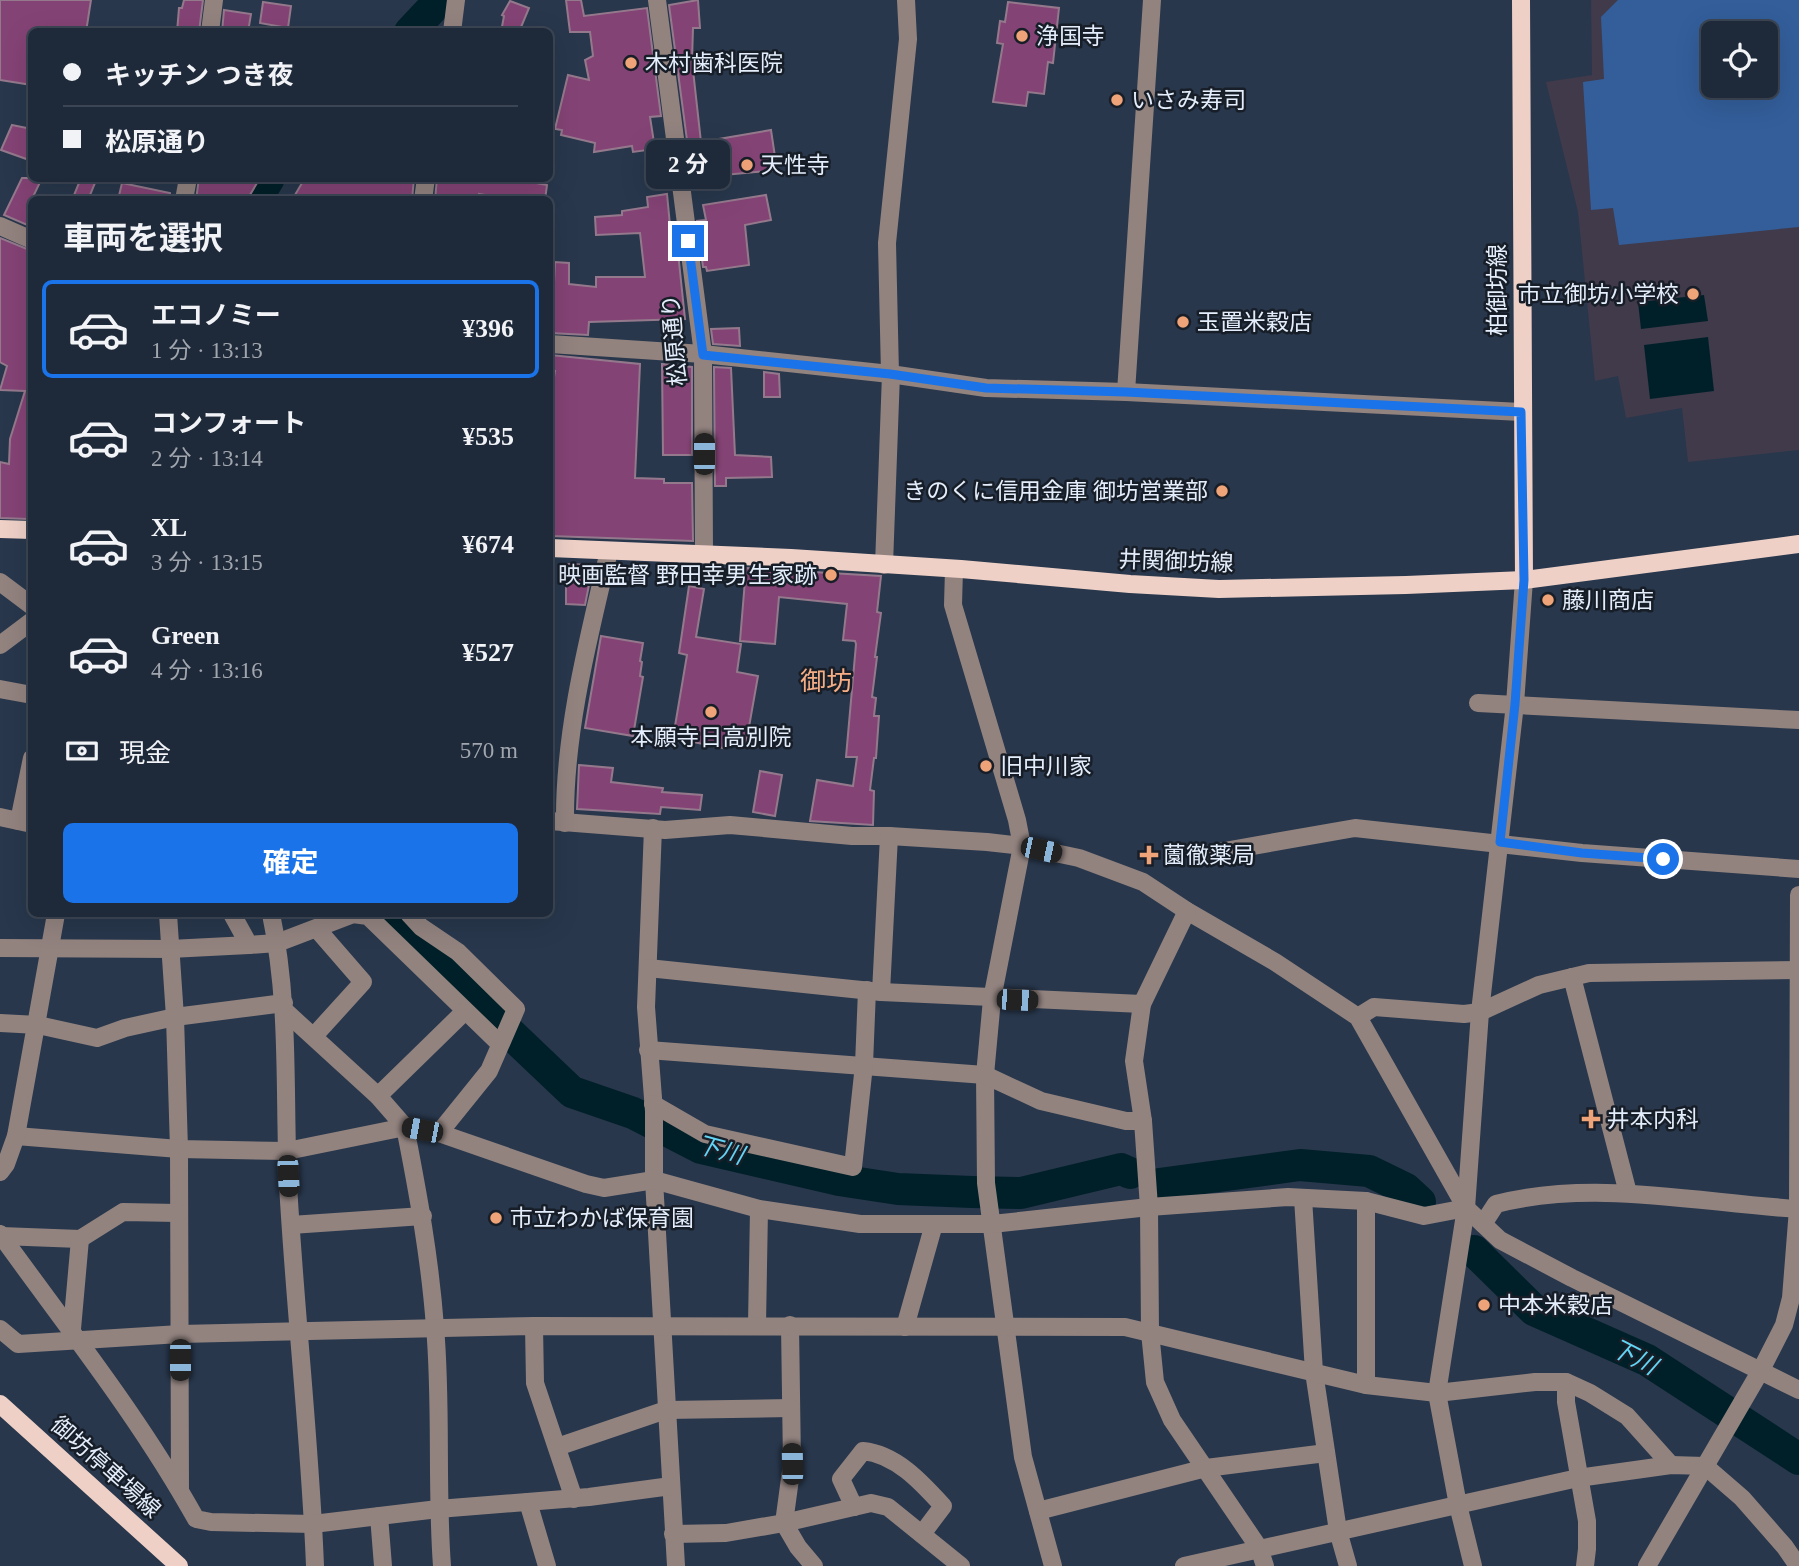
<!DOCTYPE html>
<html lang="ja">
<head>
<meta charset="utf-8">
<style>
  body { margin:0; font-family:"Times New Roman","Noto Sans JP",serif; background:#2b3544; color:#f1f3f6; height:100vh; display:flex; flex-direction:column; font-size:26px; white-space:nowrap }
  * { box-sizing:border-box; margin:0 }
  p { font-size:23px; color:#a1a6ae }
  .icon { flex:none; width:38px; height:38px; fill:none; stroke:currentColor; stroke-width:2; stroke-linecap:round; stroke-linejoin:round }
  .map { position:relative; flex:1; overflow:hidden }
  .panel { position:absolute; left:28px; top:196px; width:525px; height:721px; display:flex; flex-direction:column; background:#1e2939; border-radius:10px; box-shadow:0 7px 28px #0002,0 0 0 2px #3c4553 }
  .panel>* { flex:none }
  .guide { position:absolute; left:28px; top:28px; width:525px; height:154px; border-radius:10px; box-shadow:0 7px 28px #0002,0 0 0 2px #3c4553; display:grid; align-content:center; height:154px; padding:0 35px; background:#1e2939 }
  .tools { position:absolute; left:1701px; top:21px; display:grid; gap:14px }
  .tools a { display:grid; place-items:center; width:77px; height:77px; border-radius:10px; background:#1e2939; box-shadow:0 7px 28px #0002,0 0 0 2px #3c4553; font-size:35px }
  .end { position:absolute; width:32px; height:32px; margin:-16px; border:9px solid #1a73e8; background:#fff; box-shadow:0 0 0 4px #fff }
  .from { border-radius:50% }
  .bubble { position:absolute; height:49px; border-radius:10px; background:#1e2939; box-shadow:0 7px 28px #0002,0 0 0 2px #3c4553; font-size:23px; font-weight:700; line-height:49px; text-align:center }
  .car { position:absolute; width:21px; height:42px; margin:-21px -10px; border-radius:9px; box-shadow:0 0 5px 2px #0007; background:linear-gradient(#222 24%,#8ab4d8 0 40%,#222 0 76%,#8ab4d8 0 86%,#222 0) }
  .guide b { display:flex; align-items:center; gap:24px; height:66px; font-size:26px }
  .guide b+b { border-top:2px solid #3c4553 }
  .guide i { width:18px; height:18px; background:#f1f3f6 }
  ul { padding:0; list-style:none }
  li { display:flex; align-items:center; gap:21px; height:98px; margin:0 14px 10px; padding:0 21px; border:4px solid transparent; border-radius:10px }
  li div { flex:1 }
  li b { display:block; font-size:26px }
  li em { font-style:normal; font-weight:700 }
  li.current { border-color:#1a73e8 }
  li>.icon { width:63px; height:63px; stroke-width:1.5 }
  h2 { padding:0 35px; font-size:32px; line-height:84px }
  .pay { display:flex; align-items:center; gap:18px; height:77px; padding:0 35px; font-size:26px }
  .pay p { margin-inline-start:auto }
  .button { display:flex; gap:14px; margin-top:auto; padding:14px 35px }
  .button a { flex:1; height:80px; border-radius:10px; background:#1a73e8; color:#fff; font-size:28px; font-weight:700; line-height:80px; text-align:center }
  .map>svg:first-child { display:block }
  .education { fill:#403a4b; fill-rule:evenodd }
  .green { fill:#335e9a; fill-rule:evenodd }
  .water { fill:#002029 }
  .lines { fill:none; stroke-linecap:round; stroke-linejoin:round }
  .river { stroke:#002029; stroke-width:32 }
  .building { fill:#844375; stroke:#94798c; stroke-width:2 }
  .minor { stroke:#92837f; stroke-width:18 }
  .major { stroke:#eed0c7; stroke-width:18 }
  .route { stroke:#1a73e8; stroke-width:9 }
  .poi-dot { fill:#efa378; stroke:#171e28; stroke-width:2.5 }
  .labels { text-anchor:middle; stroke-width:5; stroke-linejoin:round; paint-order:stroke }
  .poi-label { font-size:23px; fill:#e3edfb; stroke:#171e28; text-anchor:start }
  .street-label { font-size:23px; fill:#e3edfb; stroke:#171e28 }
  .water-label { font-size:24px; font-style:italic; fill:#62d4f4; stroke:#171e28 }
  .quarter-label { font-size:26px; fill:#f5ad85; stroke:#171e28 }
</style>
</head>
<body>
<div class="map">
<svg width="1799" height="1566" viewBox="0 0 1799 1566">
  <rect width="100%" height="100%" fill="#28374c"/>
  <path class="education" d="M1591 0H1799V450L1688 462 1682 408 1626 418 1618 376 1595 381 1578 212 1546 82 1592 75ZM1713 33H1766V86H1713Z"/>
  <path class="green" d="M1618 0H1799V227L1619 245 1613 208 1591 210 1583 82 1604 79 1601 17ZM1713 33H1766V86H1713Z"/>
  <g class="water">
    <polygon points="1704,295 1708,321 1641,329 1638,302"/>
    <polygon points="1708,337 1714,391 1650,399 1644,345"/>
  </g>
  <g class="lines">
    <g class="river">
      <polyline points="410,32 440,0"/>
      <polyline points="256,200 269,178"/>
      <polyline points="385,914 572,1092 633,1113 701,1148 839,1180 898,1189 972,1192 1021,1193 1121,1169 1130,1173"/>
      <polyline points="1159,1184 1300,1165 1369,1171 1406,1189 1420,1202"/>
      <polyline points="1474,1251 1534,1310 1647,1360 1799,1459"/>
    </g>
  </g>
  <g class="building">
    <polygon points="0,0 91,0 86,32 32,32 32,85 0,80"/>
    <polygon points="184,0 203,0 199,32 177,32 179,8 182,8"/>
    <polygon points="566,0 581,0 584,16 647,8 661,116 650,117 655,149 633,152 632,146 594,152 595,143 561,135 562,130 555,129 568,75 589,80 585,60 593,56 590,32 570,32"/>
    <polygon points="698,0 700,28 693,28 692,61 701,142 771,130 777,170 692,178 669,5"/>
    <polygon points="510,1 529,8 519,32 501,32 504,16 502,15"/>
    <polygon points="263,2 291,6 288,28 260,23"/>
    <polygon points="1008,2 1059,8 1053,63 1048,62 1044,94 1028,92 1026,106 993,102 1003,44 997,43 1000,21 1005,22"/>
    <polygon points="224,10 251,14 248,32 222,32"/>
    <polygon points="12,125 32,129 32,161 1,150"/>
    <polygon points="22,178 42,178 32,199 32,227 4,215"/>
    <polygon points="81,178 97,178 88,200 72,200"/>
    <polygon points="199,178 260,178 247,200 196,200"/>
    <polygon points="305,178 414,178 412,200 292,200"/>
    <polygon points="437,178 509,178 547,185 545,200 514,200 479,194 478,200 435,200"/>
    <polygon points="122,183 170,193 170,200 118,200"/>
    <polygon points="667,194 670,225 675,224 685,319 589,322 588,335 550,333 550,304 553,304 555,262 569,263 569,284 596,287 596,277 645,277 640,233 596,235 595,217 622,215 622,211 648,207 647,197"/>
    <polygon points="766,195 771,220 745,225 749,265 707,271 706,267 703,267 697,221 706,220 703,205"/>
    <polygon points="0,238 32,251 31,496 28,519 0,518 0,462 9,464 10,439 25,391 0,390 7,366 0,362"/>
    <polygon points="739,328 740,346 713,344 711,329"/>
    <polygon points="550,355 640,364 635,478 664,479 664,483 692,483 693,541 550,536 550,403 555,371 550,371"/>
    <polygon points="662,364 692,367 692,455 663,455"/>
    <polygon points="714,367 731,368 735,455 771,457 772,477 726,478 726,486 715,486"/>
    <polygon points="764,372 779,374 780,397 764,397"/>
    <polygon points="566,564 593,565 585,605 566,604"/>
    <polygon points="746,568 881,576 877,612 881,613 875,657 877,657 872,697 876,698 874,716 879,716 876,758 874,758 870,790 874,791 873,825 810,821 817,780 853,786 857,757 846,757 856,644 855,641 843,640 847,604 779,597 775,644 740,641"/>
    <polygon points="689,586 704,589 696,637 741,644 737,672 758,676 746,744 724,741 723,748 693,742 694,735 674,732 687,655 679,653"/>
    <polygon points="601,636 643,643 640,661 642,662 640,676 643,677 633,736 585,728"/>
    <polygon points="579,765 613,768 611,782 663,788 662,792 702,795 700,810 661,807 660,814 577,809"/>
    <polygon points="760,771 782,775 775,816 753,812"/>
  </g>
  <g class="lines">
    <g class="minor">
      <polyline points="657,0 703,354 704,553"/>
      <polyline points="210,32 214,0"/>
      <polyline points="452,32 456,0"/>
      <polyline points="184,200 188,178"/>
      <polyline points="423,200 426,178"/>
      <polyline points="0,226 32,240"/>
      <polyline points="550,344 703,354 890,374 986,388 1126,392 1521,412"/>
      <polyline points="890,374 887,243 908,39 906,0"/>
      <polyline points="1126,392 1152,0"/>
      <polyline points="884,565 891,374"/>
      <polyline points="954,569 953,605 1017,820 1022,846 992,999 985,1075 986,1183 1023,1457 1053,1566"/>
      <polyline points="0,582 32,606"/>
      <polyline points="0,645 32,621"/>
      <polyline points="0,689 32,695"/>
      <polyline points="1478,703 1799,720"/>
      <polyline points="0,817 32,824"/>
      <polyline points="19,821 32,758"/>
      <polyline points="550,821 665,830 730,825 852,836 889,836 987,842 1022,846 1079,858 1143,882 1187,911 1275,962 1358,1017 1466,1208 1500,1240 1572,1278 1799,1390"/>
      <path d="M565 823C564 732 588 640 609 551"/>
      <polyline points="653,828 646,1007 654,1111 654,1180 676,1566"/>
      <polyline points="1213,853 1355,828 1582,853 1799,869"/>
      <polyline points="1187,911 1142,1004 1134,1061 1143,1121 1149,1207 1150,1332 1155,1382 1172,1420 1259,1548 1265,1566"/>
      <polyline points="168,914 175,1017 179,1149 180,1490"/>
      <polyline points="232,914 249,945"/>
      <path d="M271 914C290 1003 284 1093 288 1184 295 1311 310 1438 315 1566"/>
      <polyline points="409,914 421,927 458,952 516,1009 489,1071 439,1133"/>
      <polyline points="0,948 170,949 249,945 277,943 353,914 368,916 500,1044"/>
      <polyline points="648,968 881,992 1142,1004"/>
      <polyline points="1572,977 1628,1193"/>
      <polyline points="881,992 889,836"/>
      <polyline points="285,1011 378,1096 405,1127 439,1133 586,1184 604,1188 654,1180 759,1209 860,1224 992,1224 1149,1207 1288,1197 1366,1201 1424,1216 1466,1208"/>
      <polyline points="1358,1017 1374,1007 1464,1014 1480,1012 1539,985 1589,973 1799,970"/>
      <polyline points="0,1023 38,1025 97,1038 125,1028 175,1017 284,1003"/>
      <polyline points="314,1036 363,982 317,929"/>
      <polyline points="648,1050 985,1075 1041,1101 1126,1121 1143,1121"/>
      <polyline points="378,1096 465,1011"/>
      <polyline points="653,1104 705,1134 853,1167 864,1065 867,990"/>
      <path d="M16 1136 179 1149 287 1151 405 1127C418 1193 430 1259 435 1327 442 1406 436 1486 442 1566"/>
      <polyline points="0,1172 6,1164 16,1136 56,914"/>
      <polyline points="1303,1198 1314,1372 1338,1531 1348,1566"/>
      <path d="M1483 1224 1496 1204C1594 1179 1699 1203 1799 1209"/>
      <polyline points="291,1225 423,1216"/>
      <path d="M0 1234C67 1327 140 1418 196 1519L211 1522 313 1524 438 1509 589 1497 671 1486"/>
      <polyline points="1,1236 80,1239 123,1212 178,1213"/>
      <polyline points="757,1325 759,1209"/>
      <polyline points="790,1325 792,1464 784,1523 798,1547 814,1566"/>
      <polyline points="534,1326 535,1383 574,1499"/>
      <polyline points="905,1327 934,1224"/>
      <polyline points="0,1329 18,1344 180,1334 534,1326 1125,1327 1366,1385 1437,1393 1535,1382 1566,1382 1590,1393 1627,1416 1671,1465"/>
      <polyline points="72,1329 80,1239"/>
      <polyline points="1566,1382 1566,1402 1587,1521 1587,1549 1585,1566"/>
      <polyline points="1366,1385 1366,1201"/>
      <polyline points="557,1447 666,1410 791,1408"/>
      <polyline points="528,1502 547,1566"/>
      <path d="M854 1507 841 1479 863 1451C896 1454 922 1483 943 1506L922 1534"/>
      <polyline points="1038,1511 1206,1468 1326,1453"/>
      <polyline points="379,1516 383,1566"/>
      <polyline points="673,1534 726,1533 784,1523 871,1503 888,1507 961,1566"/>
      <polyline points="1184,1566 1578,1478 1671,1465 1705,1466 1742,1498 1785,1547 1798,1566"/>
      <polyline points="1473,1566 1458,1505 1437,1393 1466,1208 1480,1012 1515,704 1524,580"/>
      <polyline points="1647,1566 1761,1370 1784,1325 1791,1298 1798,1209 1799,895"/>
    </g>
    <g class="major">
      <polyline points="1521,0 1524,580"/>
      <polyline points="0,529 32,530"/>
      <polyline points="550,548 791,558 961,569 1130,584 1219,589 1406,585 1524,580 1799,544"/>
      <polyline points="0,1404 179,1566"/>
    </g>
  </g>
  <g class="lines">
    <polyline class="route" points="688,241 703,355 890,374 986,388 1126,392 1521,412 1524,580 1515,704 1500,842 1582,853 1663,859"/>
  </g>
  <g class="poi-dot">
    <circle cx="1022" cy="36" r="7"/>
    <circle cx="631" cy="63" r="7"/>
    <circle cx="1117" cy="100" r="7"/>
    <circle cx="747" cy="165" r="7"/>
    <circle cx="1693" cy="294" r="7"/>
    <circle cx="1183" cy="322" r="7"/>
    <circle cx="1222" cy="491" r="7"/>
    <circle cx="831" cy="575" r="7"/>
    <circle cx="1548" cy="600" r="7"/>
    <circle cx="711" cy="712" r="7"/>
    <circle cx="986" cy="766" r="7"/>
    <path d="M1145.5 844.5h7v7h7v7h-7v7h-7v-7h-7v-7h7z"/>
    <path d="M1587.5 1108.5h7v7h7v7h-7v7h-7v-7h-7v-7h7z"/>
    <circle cx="496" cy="1218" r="7"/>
    <circle cx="1484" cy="1305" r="7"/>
  </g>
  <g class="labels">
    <g class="poi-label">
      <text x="1036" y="44">浄国寺</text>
      <text x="645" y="71">木村歯科医院</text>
      <text x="1131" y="108">いさみ寿司</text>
      <text x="761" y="173">天性寺</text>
      <text x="1679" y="302" text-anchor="end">市立御坊小学校</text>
      <text x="1197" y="330">玉置米穀店</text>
      <text x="1208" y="499" text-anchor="end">きのくに信用金庫 御坊営業部</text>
      <text x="817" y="583" text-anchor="end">映画監督 野田幸男生家跡</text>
      <text x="1562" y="608">藤川商店</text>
      <text x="711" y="745" text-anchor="middle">本願寺日高別院</text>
      <text x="1000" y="774">旧中川家</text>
      <text x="1163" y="863">薗徹薬局</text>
      <text x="1607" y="1127">井本内科</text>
      <text x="510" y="1226">市立わかば保育園</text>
      <text x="1498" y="1313">中本米穀店</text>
    </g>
    <g class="street-label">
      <text transform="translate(1497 290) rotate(-90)" y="8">柏御坊線</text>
      <text transform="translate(674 340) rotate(-95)" y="8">松原通り</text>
      <text transform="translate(1176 561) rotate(2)" y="8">井関御坊線</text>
      <text transform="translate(106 1467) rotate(42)" y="8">御坊停車場線</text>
    </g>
    <g class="water-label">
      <text transform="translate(720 1150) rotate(15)" y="8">下川</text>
      <text transform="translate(1634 1357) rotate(27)" y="8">下川</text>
    </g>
    <g class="quarter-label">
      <text x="826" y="690">御坊</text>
    </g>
  </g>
</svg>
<div class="tools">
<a><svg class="icon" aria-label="locate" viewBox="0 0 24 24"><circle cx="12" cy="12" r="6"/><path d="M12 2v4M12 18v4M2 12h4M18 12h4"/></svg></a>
</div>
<i class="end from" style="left:1663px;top:859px"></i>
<i class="end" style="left:688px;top:241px"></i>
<div class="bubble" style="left:646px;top:140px;width:84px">2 分</div>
<i class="car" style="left:704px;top:454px;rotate:0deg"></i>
<i class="car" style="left:1041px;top:850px;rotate:102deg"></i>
<i class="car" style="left:1017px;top:1000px;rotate:92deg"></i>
<i class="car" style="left:422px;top:1130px;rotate:281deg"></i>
<i class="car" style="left:288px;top:1176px;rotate:177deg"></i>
<i class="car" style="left:180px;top:1360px;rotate:180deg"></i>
<i class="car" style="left:792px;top:1464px;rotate:359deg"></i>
<div class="guide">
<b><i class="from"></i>キッチン つき夜</b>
<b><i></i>松原通り</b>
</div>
<section class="panel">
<h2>車両を選択</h2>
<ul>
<li class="current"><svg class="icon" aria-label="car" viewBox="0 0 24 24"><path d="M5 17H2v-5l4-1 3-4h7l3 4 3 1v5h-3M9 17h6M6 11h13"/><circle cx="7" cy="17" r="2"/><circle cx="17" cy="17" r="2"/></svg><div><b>エコノミー</b><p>1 分 · 13:13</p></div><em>¥396</em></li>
<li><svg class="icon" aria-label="car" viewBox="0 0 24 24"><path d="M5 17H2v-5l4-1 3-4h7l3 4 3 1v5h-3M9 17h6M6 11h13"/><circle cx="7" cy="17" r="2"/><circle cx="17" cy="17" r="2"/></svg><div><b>コンフォート</b><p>2 分 · 13:14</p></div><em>¥535</em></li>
<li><svg class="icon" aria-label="car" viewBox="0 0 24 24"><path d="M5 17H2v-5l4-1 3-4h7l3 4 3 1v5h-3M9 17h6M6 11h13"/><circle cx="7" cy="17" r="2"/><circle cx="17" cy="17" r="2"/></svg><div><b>XL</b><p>3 分 · 13:15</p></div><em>¥674</em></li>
<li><svg class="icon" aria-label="car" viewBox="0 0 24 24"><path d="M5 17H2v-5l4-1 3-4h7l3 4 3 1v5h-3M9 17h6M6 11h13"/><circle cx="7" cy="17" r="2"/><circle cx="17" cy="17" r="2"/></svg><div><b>Green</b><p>4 分 · 13:16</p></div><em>¥527</em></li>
</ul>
<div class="pay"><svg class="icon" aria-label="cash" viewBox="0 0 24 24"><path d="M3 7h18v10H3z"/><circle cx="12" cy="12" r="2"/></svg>現金<p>570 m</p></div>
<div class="button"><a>確定</a></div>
</section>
</div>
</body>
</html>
